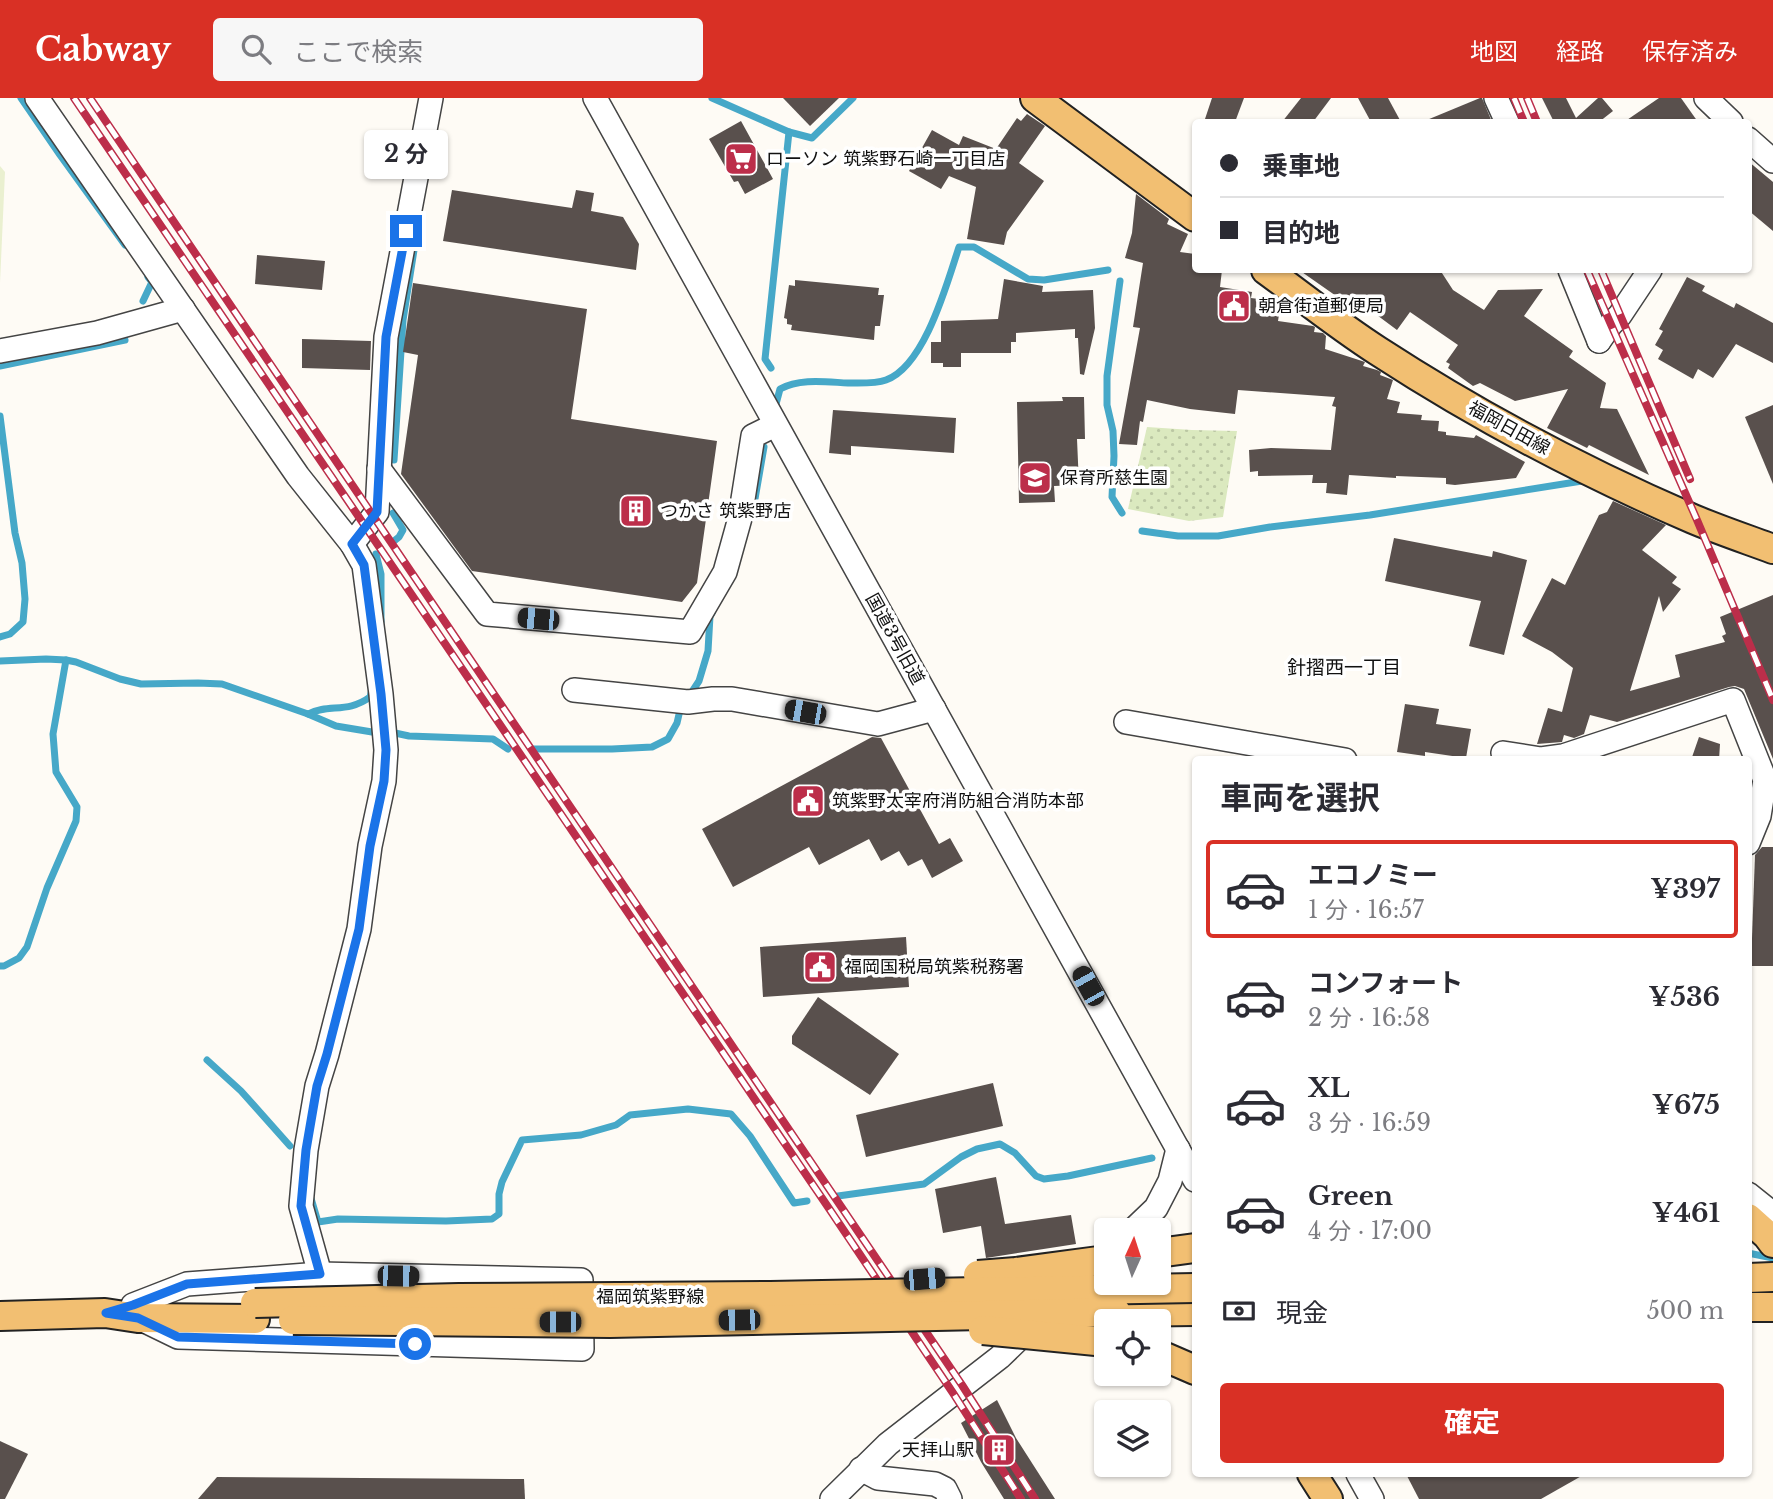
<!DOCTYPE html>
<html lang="ja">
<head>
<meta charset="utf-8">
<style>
  body { margin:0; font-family:"Libre Baskerville","Noto Sans JP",serif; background:#f7f7f7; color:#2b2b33; height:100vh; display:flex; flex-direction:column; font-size:26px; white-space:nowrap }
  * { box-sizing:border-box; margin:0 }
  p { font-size:23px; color:#7c7c81 }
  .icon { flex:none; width:38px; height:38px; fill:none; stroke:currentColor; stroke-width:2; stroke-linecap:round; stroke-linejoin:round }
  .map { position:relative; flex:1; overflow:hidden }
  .panel { position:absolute; left:1192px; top:658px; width:560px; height:721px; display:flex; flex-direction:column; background:#fff; border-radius:7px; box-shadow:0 2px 5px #0004 }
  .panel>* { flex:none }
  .banner { position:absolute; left:1192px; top:21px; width:560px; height:154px; border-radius:7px; box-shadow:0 2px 5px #0004; display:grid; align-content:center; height:154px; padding:0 28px; background:#fff }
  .needle { width:46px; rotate:3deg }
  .buttons { position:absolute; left:1094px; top:1120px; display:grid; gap:14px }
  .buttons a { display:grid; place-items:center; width:77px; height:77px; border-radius:7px; background:#fff; box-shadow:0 2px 5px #0004; font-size:35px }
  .end { position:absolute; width:32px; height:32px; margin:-16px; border:9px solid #1a73e8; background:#fff; box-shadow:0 0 0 4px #fff }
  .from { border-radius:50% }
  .bubble { position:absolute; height:49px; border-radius:7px; background:#fff; box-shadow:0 2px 5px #0004; font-size:23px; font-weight:700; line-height:49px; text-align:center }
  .car { position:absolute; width:21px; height:42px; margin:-21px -10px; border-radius:9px; box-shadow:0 0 5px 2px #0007; background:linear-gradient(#222 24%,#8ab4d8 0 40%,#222 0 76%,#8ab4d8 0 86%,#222 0) }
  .banner b { display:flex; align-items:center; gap:24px; height:66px; font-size:26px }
  .banner b+b { border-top:2px solid #e1e1e2 }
  .banner i { width:18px; height:18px; background:#2b2b33 }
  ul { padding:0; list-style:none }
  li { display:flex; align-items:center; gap:21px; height:98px; margin:0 14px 10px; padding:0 14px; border:4px solid transparent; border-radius:7px }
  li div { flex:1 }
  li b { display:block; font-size:26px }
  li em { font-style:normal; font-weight:700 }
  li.selected { border-color:#d93025 }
  li>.icon { width:63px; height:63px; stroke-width:1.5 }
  h2 { padding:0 28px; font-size:32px; line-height:84px }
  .pay { display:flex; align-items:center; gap:18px; height:77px; padding:0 28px; font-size:26px }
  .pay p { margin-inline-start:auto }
  .cta { display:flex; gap:14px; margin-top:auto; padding:14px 28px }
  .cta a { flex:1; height:80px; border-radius:7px; background:#d93025; color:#fff; font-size:28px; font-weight:700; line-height:80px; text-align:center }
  header { display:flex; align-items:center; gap:42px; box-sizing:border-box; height:98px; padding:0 35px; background:#d93025; color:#fff }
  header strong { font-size:33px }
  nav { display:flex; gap:38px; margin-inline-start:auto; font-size:24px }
  .search { width:490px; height:63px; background:#f7f7f7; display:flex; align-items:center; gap:18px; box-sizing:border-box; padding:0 24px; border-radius:7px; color:#7c7c81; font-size:26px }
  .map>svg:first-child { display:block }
  .grass { fill:url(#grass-dots) }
  .pitch { fill:#eaf0d0 }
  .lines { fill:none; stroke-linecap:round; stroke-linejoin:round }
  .stream { stroke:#46a8c8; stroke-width:7 }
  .building { fill:#59504d }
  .minor-casing { stroke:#444; stroke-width:26 }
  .major-casing { stroke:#222; stroke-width:32 }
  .minor { stroke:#fff; stroke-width:23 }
  .major { stroke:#f2bf72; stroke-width:28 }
  .rail-casing { stroke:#bc2e4a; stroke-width:8 }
  .rail { stroke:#fff; stroke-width:5; stroke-dasharray:16; stroke-linecap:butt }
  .major-bridge-casing { stroke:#222; stroke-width:32; stroke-linecap:butt }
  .major-bridge { stroke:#f2bf72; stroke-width:28 }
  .route { stroke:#1a73e8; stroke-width:9 }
  .labels { text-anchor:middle; stroke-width:7; stroke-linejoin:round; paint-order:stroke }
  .poi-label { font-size:18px; fill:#111; stroke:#fff; text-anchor:start }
  .street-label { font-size:18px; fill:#111; stroke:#fff }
  .neighbourhood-label { font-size:19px; fill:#111; stroke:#fff }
</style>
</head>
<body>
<header>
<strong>Cabway</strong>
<div class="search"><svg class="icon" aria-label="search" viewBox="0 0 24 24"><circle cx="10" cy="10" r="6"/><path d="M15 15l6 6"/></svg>ここで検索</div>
<nav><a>地図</a><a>経路</a><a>保存済み</a></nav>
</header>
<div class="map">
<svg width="1773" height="1401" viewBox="0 0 1773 1401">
  <defs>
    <pattern id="grass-dots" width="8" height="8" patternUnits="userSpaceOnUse" patternTransform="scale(1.75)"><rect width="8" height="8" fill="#dbe9bf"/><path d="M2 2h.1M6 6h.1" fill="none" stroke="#bbc7a3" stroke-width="1.8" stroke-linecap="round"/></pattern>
  </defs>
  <rect width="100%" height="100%" fill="#fefbf5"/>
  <polygon class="grass" points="1147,329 1192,332 1237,333 1223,419 1189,423 1128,411"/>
  <polygon class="pitch" points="0,68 5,74 0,185"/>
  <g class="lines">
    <g class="stream">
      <polyline points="21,0 60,57 125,147"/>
      <polyline points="712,0 789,34 812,40 853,0"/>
      <polyline points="1120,183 1107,278 1107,307 1113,333 1114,358 1112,399 1122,415"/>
      <polyline points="143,203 152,184 148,179"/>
      <polyline points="0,268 125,242"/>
      <polyline points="771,270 765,261 789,34"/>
      <path d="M776 306 780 291C800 280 826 284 848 285 860 285 875 286 886 282 925 268 947 185 959 149H974L1028 181 1044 182 1108 172"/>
      <polyline points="0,318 15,435 22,465 25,501 23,524 10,536 0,539"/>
      <polyline points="394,362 403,222 417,133"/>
      <polyline points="393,415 403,432 399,439 394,443"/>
      <polyline points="752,418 764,349"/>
      <polyline points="1142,433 1178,438 1218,438 1270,429 1370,417 1582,383 1588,385"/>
      <polyline points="376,456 381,476 381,524"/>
      <path d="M0 563 46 561 66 562 76 564 120 581 141 586 198 585 222 586 308 616C329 605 347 616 370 599L372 591"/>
      <polyline points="308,616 336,628 378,635 395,635 409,638 493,641 508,651"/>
      <polyline points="534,651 612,651 652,649 668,641 677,625 680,612 699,583 708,553 710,518 712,515"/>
      <polyline points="0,868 4,868 19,860 27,849 47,790 76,723 77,709 56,674 53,636 66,562"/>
      <polyline points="207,962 241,993 290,1048"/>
      <polyline points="310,1097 318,1124 338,1121 446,1123 492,1121 499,1116 499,1096 502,1084 522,1042 581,1037 616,1027 630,1017 688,1011 731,1016 750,1038 794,1105 807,1103"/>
      <polyline points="838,1098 924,1086 961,1059 977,1051 1000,1046 1015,1055 1036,1078 1044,1081 1068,1078 1152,1060"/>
      <polyline points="1748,1155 1773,1160"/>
    </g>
  </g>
  <g class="building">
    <polygon points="783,0 839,0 810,28"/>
    <polygon points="1212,0 1244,0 1235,24 1204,24"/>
    <polygon points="1301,0 1331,0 1313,24 1282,24"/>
    <polygon points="1358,0 1388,0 1401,24 1371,24"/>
    <polygon points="1480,0 1482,0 1492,24 1422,24"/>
    <polygon points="1542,0 1566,0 1576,20 1598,0 1602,0 1613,13 1599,24 1554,24"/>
    <polygon points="1659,0 1681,0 1698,24 1624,24"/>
    <polygon points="1027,16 1045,28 1019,65 1044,83 1007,134 1004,147 967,141 976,89 949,78 941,91 909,73 932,32 959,47 963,38 996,51 1017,20 1021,23"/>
    <polygon points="741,23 773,81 745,96 738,83 734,84 709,41"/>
    <polygon points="1748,63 1773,84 1773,133 1748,112"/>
    <polygon points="452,92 572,110 576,92 594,95 591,113 623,119 639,146 636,172 443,143"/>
    <polygon points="1136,96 1169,121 1167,126 1188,136 1180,154 1195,156 1195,172 1222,172 1220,189 1252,194 1251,200 1281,204 1278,223 1313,228 1315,229 1314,234 1323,235 1326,238 1325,251 1362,263 1365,264 1363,268 1377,272 1381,274 1380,277 1393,282 1387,301 1400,304 1397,315 1422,317 1421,322 1439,323 1438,333 1446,334 1446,337 1474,340 1476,337 1525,364 1516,380 1455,387 1446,386 1446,380 1396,378 1396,380 1349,377 1347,397 1326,395 1327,385 1312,385 1313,377 1258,378 1258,373 1250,374 1249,352 1271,350 1331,352 1336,309 1332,308 1335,299 1238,292 1235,316 1190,311 1147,302 1143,324 1140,323 1137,347 1119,346 1140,230 1133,229 1143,165 1125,160 1132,135"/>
    <polygon points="257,157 325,163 322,192 255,186"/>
    <polygon points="1299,172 1440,172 1453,192 1484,212 1498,192 1543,191 1524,218 1573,253 1569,259 1606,285 1600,310 1617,311 1649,377 1589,347 1587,350 1547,330 1568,291 1515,303 1480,285 1473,288 1448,270 1450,266 1446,264 1458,247 1410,214 1397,232 1358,203 1356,207 1349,207"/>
    <polygon points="1687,179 1705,188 1702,193 1734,210 1736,205 1773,225 1773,265 1736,246 1713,280 1698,271 1693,281 1658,261 1663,252 1655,247 1663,233 1659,231"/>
    <polygon points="1004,181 1043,188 1042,194 1093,192 1095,230 1084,277 1080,276 1078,240 1075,240 1075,231 1016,235 1016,244 1011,244 1011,255 961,255 961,269 943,269 943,265 931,265 931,244 941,244 941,223 998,221"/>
    <polygon points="795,182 879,190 878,197 884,197 880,228 875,228 874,242 791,232 792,227 787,226 787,221 784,220 789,187 795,188"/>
    <polygon points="413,185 587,211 571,321 717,343 697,485 682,504 472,473 401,376 418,257 403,254"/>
    <polygon points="302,241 371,243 370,272 302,270"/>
    <polygon points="1062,299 1084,299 1085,341 1077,341 1079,387 1054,388 1055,404 1019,405 1017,304 1063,303"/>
    <polygon points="1773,307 1773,386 1745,319"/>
    <polygon points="833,312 956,320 954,355 851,348 851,357 829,355"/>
    <polygon points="1613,403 1666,427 1642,452 1677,479 1672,485 1681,491 1663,514 1659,498 1630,593 1680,579 1675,557 1725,544 1722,538 1726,536 1720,519 1773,497 1773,661 1744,591 1735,588 1729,589 1617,624 1590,617 1584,636 1574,640 1564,637 1562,644 1537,646 1548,610 1562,614 1573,570 1552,554 1522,538 1552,480 1565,487 1599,417 1607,414"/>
    <polygon points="1394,440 1492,459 1493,453 1527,462 1504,557 1469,548 1481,503 1385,483"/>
    <polygon points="1405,606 1439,611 1436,626 1471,631 1466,660 1425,654 1425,658 1397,654"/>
    <polygon points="872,639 881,640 939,746 950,740 963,763 932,780 922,761 908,768 899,753 881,763 869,741 819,767 809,749 733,789 702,731"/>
    <polygon points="1699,639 1720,646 1719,662 1691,662"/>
    <polygon points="1762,749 1773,749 1773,868 1751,868 1755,757"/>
    <polygon points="906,839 909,889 763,899 760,849"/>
    <polygon points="818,899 899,956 870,997 792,946 792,938"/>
    <polygon points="993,985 1003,1028 866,1059 856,1017"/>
    <polygon points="996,1079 1005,1126 1071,1117 1076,1146 986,1160 981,1128 943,1135 935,1091"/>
    <polygon points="997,1302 1016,1340 1055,1401 1004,1401 981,1364 961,1325"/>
    <polygon points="0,1343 28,1356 5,1401 0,1401"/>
    <polygon points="1406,1376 1585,1376 1541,1401 1419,1401"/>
    <polygon points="217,1379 524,1381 525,1401 198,1401"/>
  </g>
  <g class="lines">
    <defs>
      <g id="minor">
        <polyline points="37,0 298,378 352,446 364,467 381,596 386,652 384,683 370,748 359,831 327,956 317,988 306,1052 301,1108 320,1176"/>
        <polyline points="595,0 1195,1082"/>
        <polyline points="1496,0 1507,24"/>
        <polyline points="1706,0 1731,24"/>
        <polyline points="1748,41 1773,63"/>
        <polyline points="1570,172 1599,243"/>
        <polyline points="1599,243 1611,226 1620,217 1650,172"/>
        <polyline points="0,253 97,235 183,211"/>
        <polyline points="379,371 487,516 690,534 725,474 740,420 753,338 775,327"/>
        <polyline points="352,446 377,414 386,239 431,0"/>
        <polyline points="574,592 688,604 713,601 732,601 878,626 934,611"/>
        <polyline points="1126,624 1345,662"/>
        <polyline points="1503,655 1541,661 1563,658 1733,602 1765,682 1759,718 1748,745"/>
        <polyline points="1748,1096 1773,1116"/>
        <polyline points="1133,1132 1156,1110 1170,1083 1178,1051"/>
        <polyline points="133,1207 187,1186 320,1176 581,1182 582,1251 178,1239 141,1221"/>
        <polyline points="861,1371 878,1380 935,1386 945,1391 950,1401"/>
        <polyline points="1358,1376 1372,1401"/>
        <polyline points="832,1401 888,1346 1000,1259 1033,1227"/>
      </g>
      <g id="major">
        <polyline points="1035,0 1195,119"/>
        <path d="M1266 172C1303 199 1339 228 1378 253 1478 318 1584 374 1693 421 1719 432 1746 441 1773 451"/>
        <polyline points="1748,1120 1767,1137 1773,1145"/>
        <polyline points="1158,1155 1195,1150"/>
        <polyline points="1748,1180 1773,1179"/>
        <polyline points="1748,1209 1773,1209"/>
        <polyline points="1116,1214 1195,1213"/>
        <polyline points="0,1218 105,1215 138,1220 255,1221"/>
        <polyline points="1158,1256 1195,1272"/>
        <polyline points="1312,1376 1328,1401"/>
      </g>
    </defs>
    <use href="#minor" class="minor-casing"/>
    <use href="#major" class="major-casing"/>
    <use href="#minor" class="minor"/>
    <use href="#major" class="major"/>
    <defs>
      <g id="rail">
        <polyline points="74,0 828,1109 953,1295 1021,1401"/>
        <polyline points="90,0 962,1287 1035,1401"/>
        <polyline points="1514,0 1524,24"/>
        <polyline points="1527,0 1537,24"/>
        <polyline points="1587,172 1697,422 1773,602"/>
        <polyline points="1601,172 1690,381"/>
      </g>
    </defs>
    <use href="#rail" class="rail-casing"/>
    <use href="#rail" class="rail"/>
    <defs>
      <g id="major-bridge">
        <polyline points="978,1177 1016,1174 1106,1162"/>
        <polyline points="255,1205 459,1200 770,1198 1195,1190"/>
        <polyline points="293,1222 610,1225 1116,1214"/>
        <polyline points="983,1232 1106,1244"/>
      </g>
    </defs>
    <use href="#major-bridge" class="major-bridge-casing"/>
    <use href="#major-bridge" class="major-bridge"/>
  </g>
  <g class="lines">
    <polyline class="route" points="406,133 386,239 377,414 352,446 364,467 381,596 386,652 384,683 370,748 359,831 327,956 317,988 306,1052 301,1108 320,1176 187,1186 133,1207 106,1215 138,1220 178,1239 415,1246"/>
  </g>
  <defs>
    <symbol id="supermarket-square" viewBox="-11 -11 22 22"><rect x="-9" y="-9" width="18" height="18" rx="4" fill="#bc2e4a" stroke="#fff"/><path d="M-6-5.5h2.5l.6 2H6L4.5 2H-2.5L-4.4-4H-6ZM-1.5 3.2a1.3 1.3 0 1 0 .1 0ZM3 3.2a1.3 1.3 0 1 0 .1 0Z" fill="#fff"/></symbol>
    <symbol id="civic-square" viewBox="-11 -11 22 22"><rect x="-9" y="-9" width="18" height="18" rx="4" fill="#bc2e4a" stroke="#fff"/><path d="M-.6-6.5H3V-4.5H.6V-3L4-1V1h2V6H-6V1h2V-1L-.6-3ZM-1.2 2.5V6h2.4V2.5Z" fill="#fff"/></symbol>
    <symbol id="school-square" viewBox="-11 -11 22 22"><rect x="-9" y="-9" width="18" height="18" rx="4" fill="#bc2e4a" stroke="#fff"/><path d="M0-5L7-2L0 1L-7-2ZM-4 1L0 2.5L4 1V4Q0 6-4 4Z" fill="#fff"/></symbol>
    <symbol id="building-square" viewBox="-11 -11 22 22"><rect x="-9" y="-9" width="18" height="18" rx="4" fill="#bc2e4a" stroke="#fff"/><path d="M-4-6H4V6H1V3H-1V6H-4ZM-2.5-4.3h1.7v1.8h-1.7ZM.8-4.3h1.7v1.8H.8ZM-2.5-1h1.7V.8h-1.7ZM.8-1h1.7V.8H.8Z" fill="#fff"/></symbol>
  </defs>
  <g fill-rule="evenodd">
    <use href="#supermarket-square" x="722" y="42" width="38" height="38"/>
    <use href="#civic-square" x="1215" y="189" width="38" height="38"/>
    <use href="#school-square" x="1016" y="361" width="38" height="38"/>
    <use href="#building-square" x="617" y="394" width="38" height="38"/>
    <use href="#civic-square" x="789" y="684" width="38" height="38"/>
    <use href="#civic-square" x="801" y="850" width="38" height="38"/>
    <use href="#building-square" x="980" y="1333" width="38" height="38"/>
  </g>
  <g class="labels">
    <g class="poi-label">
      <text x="766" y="67">ローソン 筑紫野石崎一丁目店</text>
      <text x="1258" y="214">朝倉街道郵便局</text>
      <text x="1060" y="386">保育所慈生園</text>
      <text x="660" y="419">つかさ 筑紫野店</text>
      <text x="832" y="709">筑紫野太宰府消防組合消防本部</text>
      <text x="844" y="875">福岡国税局筑紫税務署</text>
      <text x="974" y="1358" text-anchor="end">天拝山駅</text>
    </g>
    <g class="street-label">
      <text transform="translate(1509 330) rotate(29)" y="6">福岡日田線</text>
      <text transform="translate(895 541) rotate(61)" y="6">国道3号旧道</text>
      <text x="650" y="1205">福岡筑紫野線</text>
    </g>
    <g class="neighbourhood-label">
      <text x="1344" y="576">針摺西一丁目</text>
    </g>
  </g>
</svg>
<div class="buttons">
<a><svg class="needle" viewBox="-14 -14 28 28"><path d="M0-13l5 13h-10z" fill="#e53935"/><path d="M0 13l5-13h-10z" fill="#7c7c81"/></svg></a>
<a><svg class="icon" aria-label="locate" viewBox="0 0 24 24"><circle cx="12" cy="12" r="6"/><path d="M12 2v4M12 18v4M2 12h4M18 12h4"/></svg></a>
<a><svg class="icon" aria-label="layers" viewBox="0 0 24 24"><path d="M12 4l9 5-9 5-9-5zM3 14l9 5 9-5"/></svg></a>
</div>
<i class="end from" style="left:415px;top:1246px"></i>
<i class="end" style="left:406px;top:133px"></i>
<div class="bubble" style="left:364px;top:32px;width:84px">2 分</div>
<i class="car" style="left:538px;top:521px;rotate:275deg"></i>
<i class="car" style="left:805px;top:614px;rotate:280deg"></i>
<i class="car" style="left:1088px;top:888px;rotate:331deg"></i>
<i class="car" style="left:398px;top:1178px;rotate:91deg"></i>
<i class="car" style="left:924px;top:1181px;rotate:85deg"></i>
<i class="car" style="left:739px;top:1222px;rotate:269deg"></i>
<i class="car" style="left:560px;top:1224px;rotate:270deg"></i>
<div class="banner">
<b><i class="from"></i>乗車地</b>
<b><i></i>目的地</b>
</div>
<section class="panel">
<h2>車両を選択</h2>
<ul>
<li class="selected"><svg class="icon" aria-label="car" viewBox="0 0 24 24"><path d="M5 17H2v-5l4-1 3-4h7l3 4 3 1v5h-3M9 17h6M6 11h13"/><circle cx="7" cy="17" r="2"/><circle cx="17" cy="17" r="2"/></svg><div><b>エコノミー</b><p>1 分 · 16:57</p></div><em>¥397</em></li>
<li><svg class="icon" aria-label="car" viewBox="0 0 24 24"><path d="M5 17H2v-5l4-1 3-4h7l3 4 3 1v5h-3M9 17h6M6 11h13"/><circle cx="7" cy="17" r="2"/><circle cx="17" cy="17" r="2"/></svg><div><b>コンフォート</b><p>2 分 · 16:58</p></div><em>¥536</em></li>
<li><svg class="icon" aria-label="car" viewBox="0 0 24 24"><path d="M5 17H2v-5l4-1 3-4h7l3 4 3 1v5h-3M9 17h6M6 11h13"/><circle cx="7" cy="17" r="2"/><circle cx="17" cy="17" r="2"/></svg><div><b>XL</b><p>3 分 · 16:59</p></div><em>¥675</em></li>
<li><svg class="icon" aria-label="car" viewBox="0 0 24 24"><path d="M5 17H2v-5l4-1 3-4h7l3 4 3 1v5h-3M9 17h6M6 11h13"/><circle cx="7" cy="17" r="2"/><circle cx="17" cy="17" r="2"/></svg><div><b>Green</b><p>4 分 · 17:00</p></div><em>¥461</em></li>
</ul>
<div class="pay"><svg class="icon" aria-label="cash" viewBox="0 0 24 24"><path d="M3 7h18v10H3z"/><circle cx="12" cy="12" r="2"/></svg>現金<p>500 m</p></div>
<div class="cta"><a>確定</a></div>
</section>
</div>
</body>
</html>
